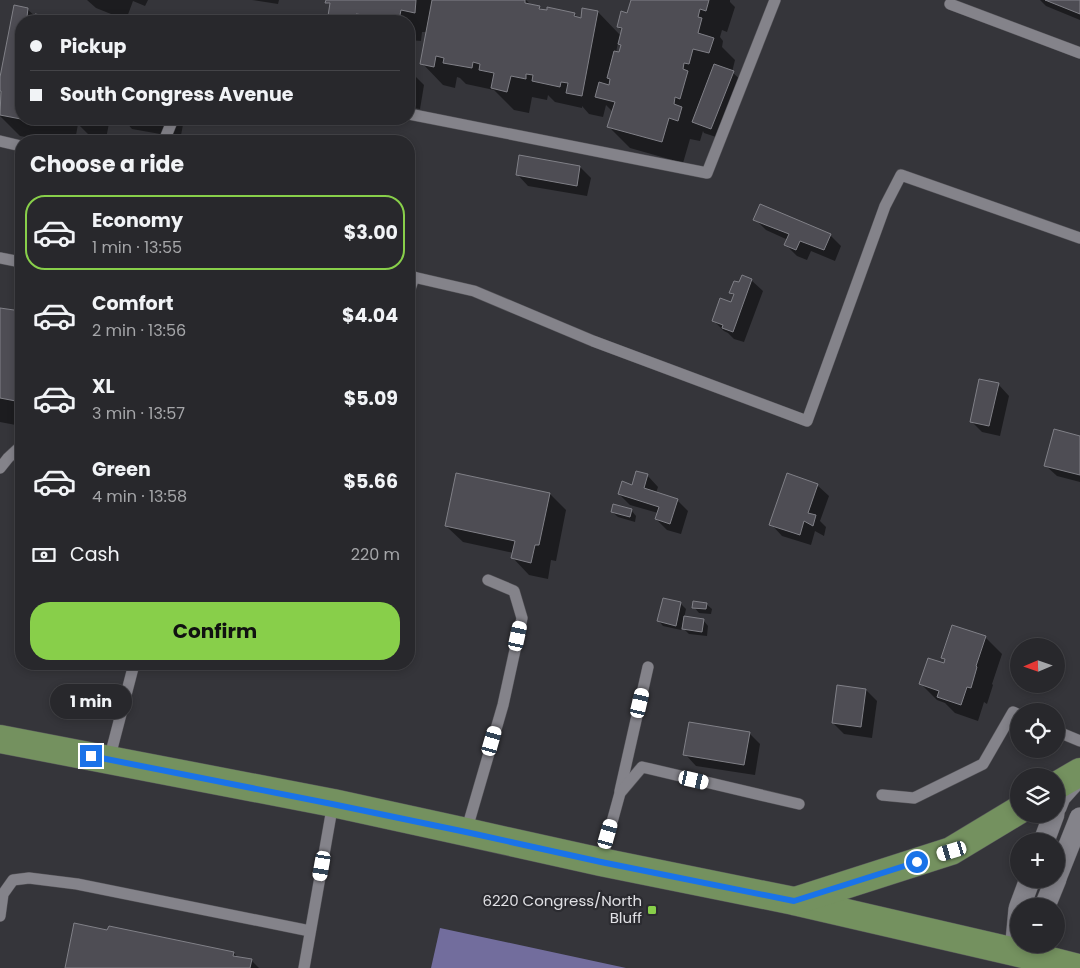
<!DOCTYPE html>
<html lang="en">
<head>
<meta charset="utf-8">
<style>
  body { margin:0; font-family:Poppins,sans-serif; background:#343438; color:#f1f3f6; height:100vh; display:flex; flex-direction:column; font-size:19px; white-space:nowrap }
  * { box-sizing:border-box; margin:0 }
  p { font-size:16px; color:#a5a6a9 }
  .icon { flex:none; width:28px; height:28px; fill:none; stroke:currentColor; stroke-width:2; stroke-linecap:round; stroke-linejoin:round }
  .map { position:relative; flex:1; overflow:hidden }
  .drawer { position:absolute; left:15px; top:135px; width:400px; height:535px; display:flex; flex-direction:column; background:#28282c; border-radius:20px; box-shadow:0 2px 8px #0003,0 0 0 1px #444448 }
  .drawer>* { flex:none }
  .banner { position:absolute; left:15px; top:15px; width:400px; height:110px; border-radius:20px; box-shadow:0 2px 8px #0003,0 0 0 1px #444448; display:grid; align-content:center; height:110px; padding:0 15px; background:#28282c }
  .needle { width:32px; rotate:268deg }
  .controls { position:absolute; left:1010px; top:638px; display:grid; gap:10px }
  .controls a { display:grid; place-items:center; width:55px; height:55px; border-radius:50%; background:#28282c; box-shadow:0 2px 8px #0003,0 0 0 1px #444448; font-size:25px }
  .end { position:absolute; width:22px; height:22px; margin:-11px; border:6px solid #1a73e8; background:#fff; box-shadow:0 0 0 2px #fff }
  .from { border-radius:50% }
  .bubble { position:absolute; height:35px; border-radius:18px; background:#28282c; box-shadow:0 2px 8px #0003,0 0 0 1px #444448; font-size:16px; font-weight:700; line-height:35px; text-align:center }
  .car { position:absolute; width:15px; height:30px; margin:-15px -8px; border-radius:6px; box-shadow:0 0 4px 1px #0007; background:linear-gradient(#fff 24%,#345 0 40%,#fff 0 76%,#345 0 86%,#fff 0) }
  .banner b { display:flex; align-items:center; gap:18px; height:48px; font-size:19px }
  .banner b+b { border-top:1px solid #444448 }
  .banner i { width:12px; height:12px; background:#f1f3f6 }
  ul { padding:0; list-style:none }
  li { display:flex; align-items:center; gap:15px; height:75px; margin:0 10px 8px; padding:0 5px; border:2px solid transparent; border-radius:20px }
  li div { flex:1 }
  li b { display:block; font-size:19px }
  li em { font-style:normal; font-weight:700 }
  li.selected { border-color:#88cf4a }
  li>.icon { width:45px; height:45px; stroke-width:1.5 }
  h2 { padding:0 15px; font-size:22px; line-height:60px }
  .pay { display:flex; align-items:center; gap:12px; height:55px; padding:0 15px; font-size:19px }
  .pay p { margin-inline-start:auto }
  .cta { display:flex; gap:10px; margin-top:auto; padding:10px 15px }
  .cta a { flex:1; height:58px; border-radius:20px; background:#88cf4a; color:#111; font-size:20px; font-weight:700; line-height:58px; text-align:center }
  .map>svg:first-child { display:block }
  .water { fill:#726d9d }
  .shadow { fill:#0007; fill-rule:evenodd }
  .building { fill:#4e4d54; stroke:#808087 }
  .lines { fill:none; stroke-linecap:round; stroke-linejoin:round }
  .service-casing { stroke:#545358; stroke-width:12 }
  .minor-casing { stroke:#545358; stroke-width:22 }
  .primary-casing { stroke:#545358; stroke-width:29 }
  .service { stroke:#84838a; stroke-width:11 }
  .minor { stroke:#84838a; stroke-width:21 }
  .primary { stroke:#74915f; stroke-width:28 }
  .route { stroke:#1a73e8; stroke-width:6 }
  .poi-dot { fill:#88cf4a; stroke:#2b2b30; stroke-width:2 }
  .labels { text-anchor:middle; stroke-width:4.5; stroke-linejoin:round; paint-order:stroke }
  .poi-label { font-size:15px; fill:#e0e0e4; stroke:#2b2b30; text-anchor:end }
</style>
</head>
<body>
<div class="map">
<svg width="1080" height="968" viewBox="0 0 1080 968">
  <rect width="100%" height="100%" fill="#35353a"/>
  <polygon class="water" points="440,928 626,968 431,968"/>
  <g class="shadow">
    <polygon points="87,0 148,0 145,6 133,1 126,20 96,8"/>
    <polygon points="252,0 279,0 278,4"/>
    <path d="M327 0H526L531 5 539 7 543 11 574 14 579 18 582 19 598 12 621 36 622 31 618 27 628 14 632 0H730V2L735 7 727 32 722 30 720 37 723 41 722 47 735 60 732 72 744 83 722 139 704 133 703 131 700 141 690 139 683 163 630 148 609 127 613 112 606 105 603 117 589 114 582 106V108L555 102 548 95 547 100 532 97 529 113 514 110 494 90 466 84 460 78 457 77 455 88 443 85 422 63 427 32H422L421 41 409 40V21H335L329 15 331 6 327 2ZM618 42 622 46 620 54 616 53Z"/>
    <polygon points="1040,0 1080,0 1080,20 1046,6"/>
    <polygon points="15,7 27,9 36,17 63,21 21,21 21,119 184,119 180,141 166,140 160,134 132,129 125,121 124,126 109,123 106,139 90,136 78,124 75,141 48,141 20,136 0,116 0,103 2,94 0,92 0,84"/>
    <polygon points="409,73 413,74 424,85 420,109 409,107"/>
    <polygon points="580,167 591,178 587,196 528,186 517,174"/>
    <polygon points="755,219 830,235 841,246 835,261 811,251 807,260 797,256 786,245 788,240 766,230"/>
    <polygon points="751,280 763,291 744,342 734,339 728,333 724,331 713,320 732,304 734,296 731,293"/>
    <polygon points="0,309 21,313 21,426 0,422"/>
    <polygon points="998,384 1009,396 1000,436 982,432 971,421"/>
    <polygon points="1080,437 1080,482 1057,476 1045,465"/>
    <polygon points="647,475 658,487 656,493 677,500 688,511 681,534 667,530 656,519 658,513 630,505 619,494 633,486"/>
    <polygon points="817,485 829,496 820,521 826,527 824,536 815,531 811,545 782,536 771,524"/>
    <polygon points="550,494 566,510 556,561 551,560 548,579 529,575 513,558 514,553 463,542 446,526"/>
    <polygon points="631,510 636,516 635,522 618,517 612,512"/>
    <polygon points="663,600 681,604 686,609 684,618 703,620 708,626 707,636 689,634 684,629 684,622 683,622 681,630 663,626 658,620"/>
    <polygon points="706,604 712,609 711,614 699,613 694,607"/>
    <polygon points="985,637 1002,654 992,684 993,685 987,704 984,702 978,721 955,713 945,703 937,700 921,684 945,665 946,661 943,658"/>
    <polygon points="866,690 877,701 872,738 844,734 833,723"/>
    <polygon points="749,733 760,744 755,775 696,766 685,754"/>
    <polygon points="234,953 238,958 251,960 259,968 66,968"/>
  </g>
  <g class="building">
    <polygon points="326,0 416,0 415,13 401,10 399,20 356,14 354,19 328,16 330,3 325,3"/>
    <polygon points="432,0 525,0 525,3 540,6 539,9 547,10 547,7 575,13 574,16 581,18 582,8 598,11 582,96 566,93 568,83 561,82 560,87 532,81 533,75 526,74 526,79 511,76 507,92 491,88 494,73 479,70 480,64 473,62 472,68 443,63 444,58 436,56 434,67 420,64"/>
    <polygon points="631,0 709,0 706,11 700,9 698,17 702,18 698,33 714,38 709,53 693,49 689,64 684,63 683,69 688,71 680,99 675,97 674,104 682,107 678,121 669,118 662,142 607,127 615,102 595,97 599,82 609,85 610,79 607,78 614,51 619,52 621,45 618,44 622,28 617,27 621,11 627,13"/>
    <polygon points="1045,0 1080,0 1080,14"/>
    <polygon points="14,5 28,8 27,17 34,18 35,14 63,19 63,21 21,21 21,119 54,119 52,125 0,115 1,91 0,91 0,77"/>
    <polygon points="714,64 734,71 711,129 692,122"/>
    <polygon points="409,72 414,73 409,99"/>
    <polygon points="519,155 580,166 577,186 516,175"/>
    <polygon points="760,204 831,234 824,250 800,241 796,250 784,245 789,234 753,220"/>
    <polygon points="742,275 752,279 733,332 722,328 723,325 712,321 720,298 731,302 734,294 729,293 734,281 739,282"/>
    <polygon points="0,308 21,311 21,402 0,398"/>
    <polygon points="979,379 999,383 989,426 970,422"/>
    <polygon points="1054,429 1080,436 1080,475 1044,466"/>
    <polygon points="636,471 648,474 644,488 678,499 670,524 655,519 659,507 618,494 622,481 632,485"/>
    <polygon points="456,473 550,493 539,545 535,545 531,563 511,558 515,541 445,526"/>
    <polygon points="787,473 818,484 808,513 816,515 813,526 804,521 800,535 769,525"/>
    <polygon points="613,504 632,509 630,517 611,512"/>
    <polygon points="663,598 681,602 676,626 657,621"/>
    <polygon points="693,601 707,603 706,609 692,608"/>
    <polygon points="684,616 704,619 702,632 682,629"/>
    <polygon points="952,625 986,636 976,666 977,667 971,688 967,687 961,705 937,697 939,691 919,684 928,658 944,663 945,659 941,658"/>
    <polygon points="837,685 866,689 861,727 832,723"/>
    <polygon points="689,722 750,732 744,765 683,755"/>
    <polygon points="74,923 107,930 109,926 234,952 233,956 252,959 250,968 65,968"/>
  </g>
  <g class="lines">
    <defs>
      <g id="service">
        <polyline points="950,4 1080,53"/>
        <polyline points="409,114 707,173 775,0"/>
        <polyline points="0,141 21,146"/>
        <polyline points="164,141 173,119"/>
        <polyline points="0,258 21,262"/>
        <polyline points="409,276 474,291 593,341 807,421 885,206 901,175 1080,238"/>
        <polyline points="409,292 414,277"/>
        <polyline points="0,468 8,458 21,446"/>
        <polyline points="1056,731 1080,741"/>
        <polyline points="109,760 134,664"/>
        <polyline points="620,791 648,667"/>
        <polyline points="882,795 914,798 983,764 1013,712 1019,715"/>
        <polyline points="466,832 503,705 522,618 514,591 488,580"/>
        <polyline points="601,862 620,793 642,767 799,804"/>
        <polyline points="0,916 3,894 13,880 29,878 77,884 310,931"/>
        <polyline points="304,968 333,803"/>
      </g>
      <g id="minor">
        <polyline points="1056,807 1060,797 1078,777"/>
        <polyline points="1044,841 1054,814"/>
        <polyline points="1056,878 1080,818"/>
        <polyline points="1020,906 1030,879"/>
        <polyline points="1045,906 1056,879"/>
        <polyline points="1015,952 1019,909"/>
      </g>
      <g id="primary">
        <polyline points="0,739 333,803 466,832 601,862 794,901 1015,952 1078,968"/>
        <polyline points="1056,786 1080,772"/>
        <polyline points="795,901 951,851 1019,810"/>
      </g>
    </defs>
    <use href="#service" class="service-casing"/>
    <use href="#minor" class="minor-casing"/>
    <use href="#primary" class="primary-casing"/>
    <use href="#service" class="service"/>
    <use href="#minor" class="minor"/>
    <use href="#primary" class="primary"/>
  </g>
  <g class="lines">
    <polyline class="route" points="91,756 332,804 466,832 601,862 794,901 917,862"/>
  </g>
  <rect class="poi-dot" x="647" y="905" width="10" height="10" rx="2.5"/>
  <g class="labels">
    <g class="poi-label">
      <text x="642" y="906">6220 Congress/North<tspan x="642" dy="17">Bluff</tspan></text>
    </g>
  </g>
</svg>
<div class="controls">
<a><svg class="needle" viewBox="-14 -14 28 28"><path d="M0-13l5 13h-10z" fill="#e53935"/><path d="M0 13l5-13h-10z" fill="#a5a6a9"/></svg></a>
<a><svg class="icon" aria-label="locate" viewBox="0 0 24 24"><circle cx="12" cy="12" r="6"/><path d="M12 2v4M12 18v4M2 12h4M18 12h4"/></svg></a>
<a><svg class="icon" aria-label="layers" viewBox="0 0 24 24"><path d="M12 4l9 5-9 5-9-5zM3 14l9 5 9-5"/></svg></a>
<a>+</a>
<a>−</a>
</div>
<i class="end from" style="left:917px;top:862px"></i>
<i class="end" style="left:91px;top:756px"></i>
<div class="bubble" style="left:50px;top:684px;width:82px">1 min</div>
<i class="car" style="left:518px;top:636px;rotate:12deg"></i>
<i class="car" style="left:640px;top:703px;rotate:13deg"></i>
<i class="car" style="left:492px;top:741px;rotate:16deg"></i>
<i class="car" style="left:694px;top:780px;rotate:103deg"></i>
<i class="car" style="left:608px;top:834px;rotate:16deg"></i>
<i class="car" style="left:952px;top:851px;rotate:253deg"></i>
<i class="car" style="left:322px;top:866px;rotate:190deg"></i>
<div class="banner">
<b><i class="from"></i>Pickup</b>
<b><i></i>South Congress Avenue</b>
</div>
<section class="drawer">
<h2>Choose a ride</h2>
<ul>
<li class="selected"><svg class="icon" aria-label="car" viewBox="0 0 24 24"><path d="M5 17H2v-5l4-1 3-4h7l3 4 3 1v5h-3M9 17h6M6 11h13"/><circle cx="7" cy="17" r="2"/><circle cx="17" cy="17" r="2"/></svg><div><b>Economy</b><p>1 min · 13:55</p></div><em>$3.00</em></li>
<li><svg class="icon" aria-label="car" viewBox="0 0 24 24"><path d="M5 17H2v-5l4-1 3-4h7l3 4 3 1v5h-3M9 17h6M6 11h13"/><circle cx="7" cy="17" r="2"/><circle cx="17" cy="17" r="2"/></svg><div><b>Comfort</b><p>2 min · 13:56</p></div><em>$4.04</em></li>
<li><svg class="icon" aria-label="car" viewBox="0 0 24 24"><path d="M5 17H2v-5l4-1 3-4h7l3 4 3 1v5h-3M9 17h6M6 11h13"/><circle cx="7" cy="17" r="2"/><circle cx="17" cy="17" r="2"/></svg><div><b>XL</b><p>3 min · 13:57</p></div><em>$5.09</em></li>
<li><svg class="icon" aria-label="car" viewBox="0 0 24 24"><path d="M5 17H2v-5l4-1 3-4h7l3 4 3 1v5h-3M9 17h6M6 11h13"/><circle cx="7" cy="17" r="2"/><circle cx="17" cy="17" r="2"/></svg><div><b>Green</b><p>4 min · 13:58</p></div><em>$5.66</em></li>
</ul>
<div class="pay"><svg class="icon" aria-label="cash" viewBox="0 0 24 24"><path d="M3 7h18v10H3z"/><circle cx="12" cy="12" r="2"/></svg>Cash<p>220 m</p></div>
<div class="cta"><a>Confirm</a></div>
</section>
</div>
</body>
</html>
